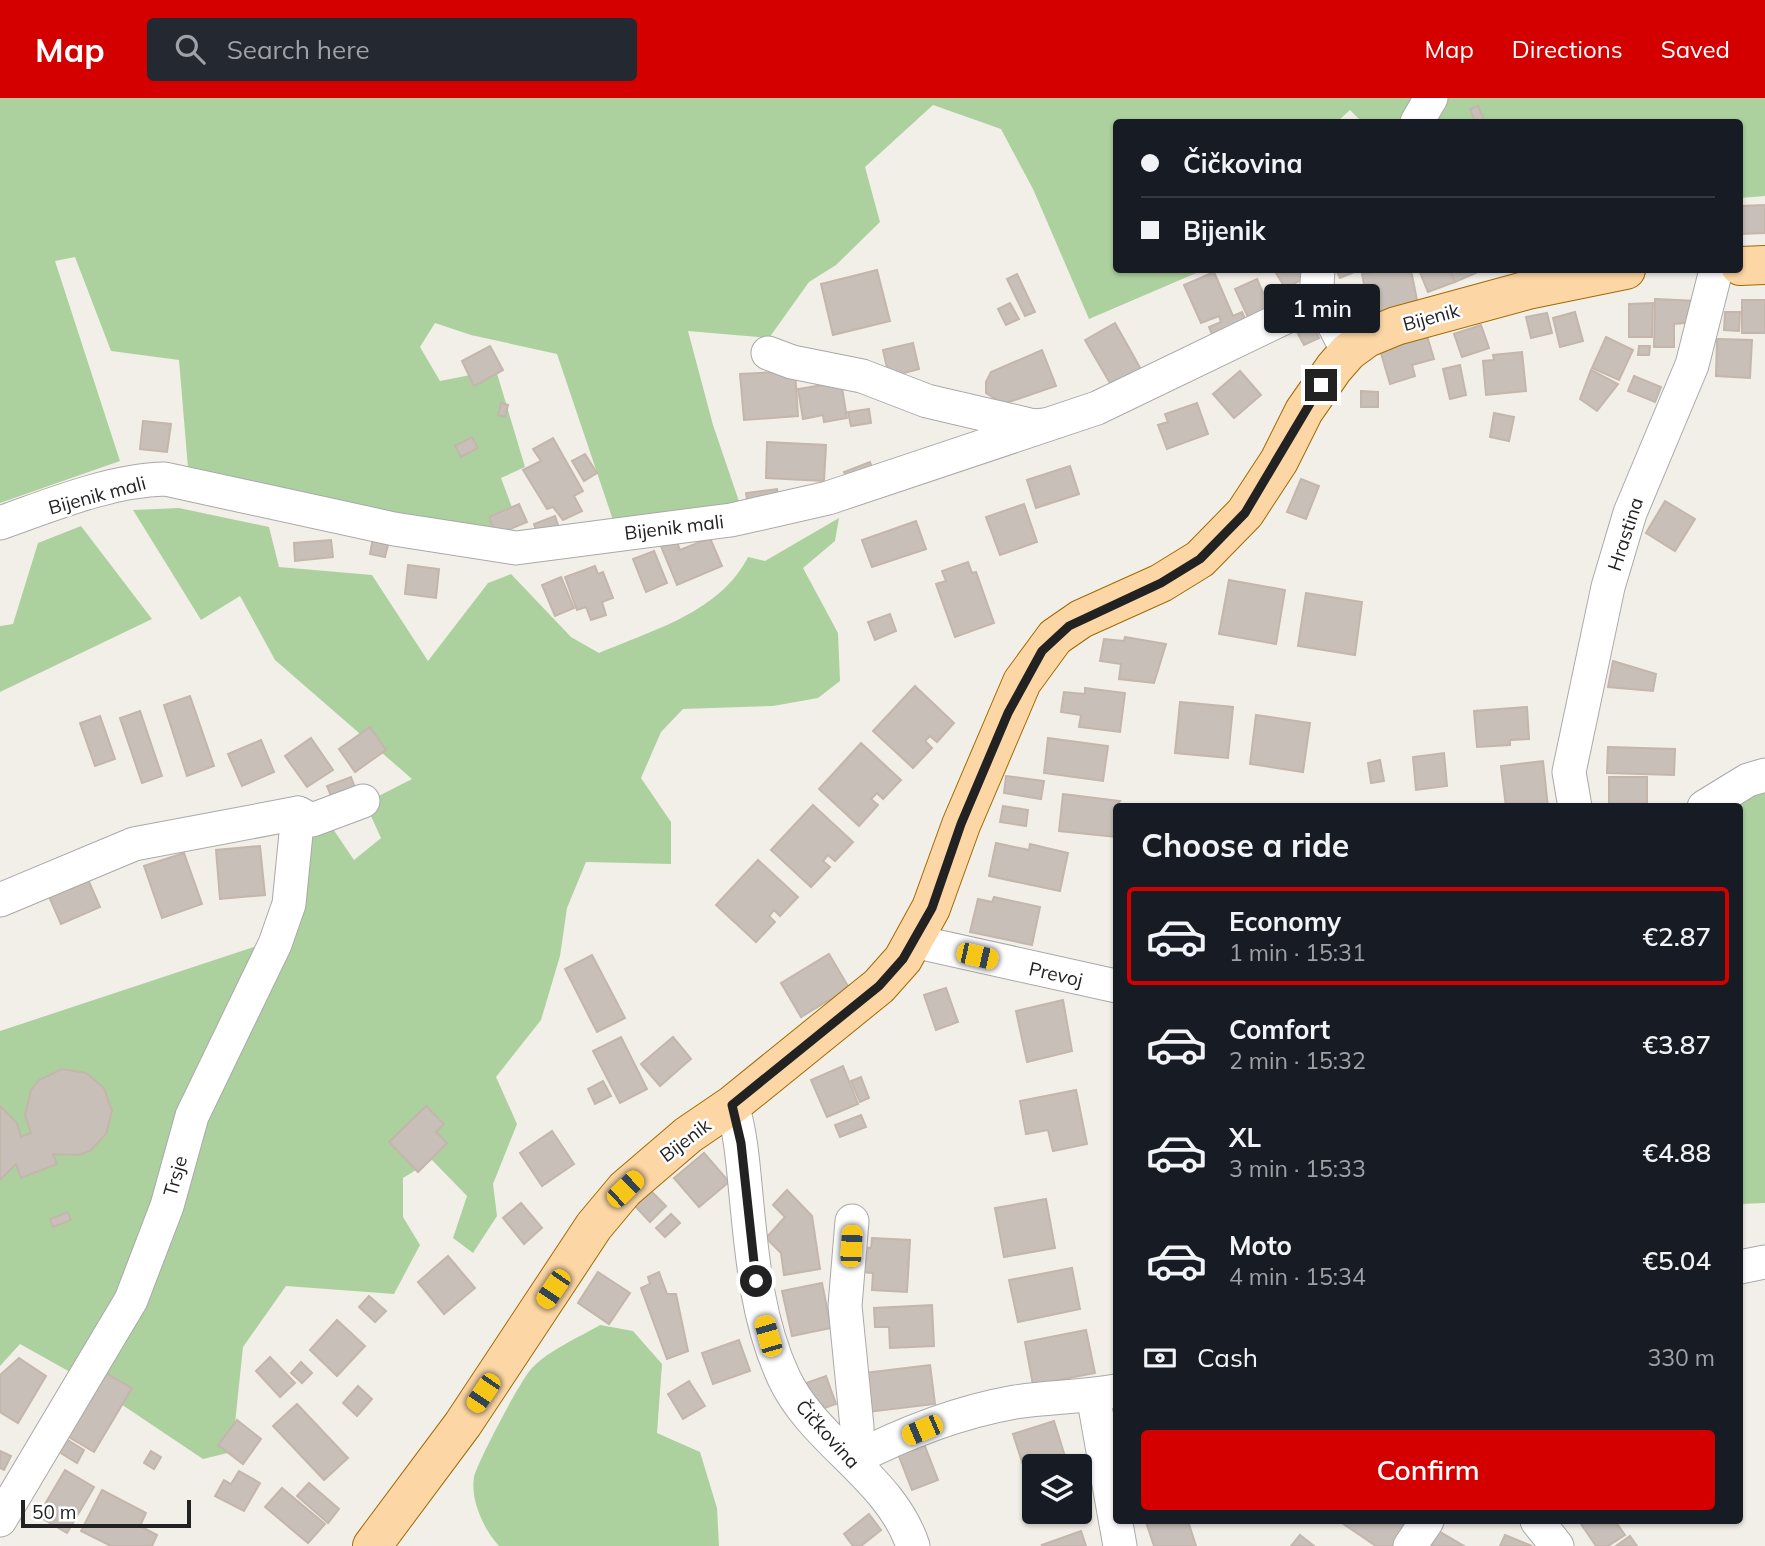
<!DOCTYPE html>
<html lang="en">
<head>
<meta charset="utf-8">
<style>
  body { margin:0; font-family:Mulish,sans-serif; background:#242831; color:#f1f3f6; height:100vh; display:flex; flex-direction:column; font-size:26px; white-space:nowrap }
  * { box-sizing:border-box; margin:0 }
  p { font-size:23px; color:#9ea1a6 }
  .icon { flex:none; width:38px; height:38px; fill:none; stroke:currentColor; stroke-width:2; stroke-linecap:round; stroke-linejoin:round }
  .map { position:relative; flex:1; overflow:hidden }
  .drawer { position:absolute; left:1113px; top:705px; width:630px; height:721px; display:flex; flex-direction:column; background:#171b24; border-radius:7px; box-shadow:0 2px 5px #0004 }
  .drawer>* { flex:none }
  .top-card { position:absolute; left:1113px; top:21px; width:630px; height:154px; border-radius:7px; box-shadow:0 2px 5px #0004; display:grid; align-content:center; height:154px; padding:0 28px; background:#171b24 }
  .controls { position:absolute; left:1022px; top:1356px; display:grid; gap:14px }
  .controls a { display:grid; place-items:center; width:70px; height:70px; border-radius:7px; background:#171b24; box-shadow:0 2px 5px #0004; font-size:35px }
  .scale { position:absolute; left:21px; bottom:18px; width:170px; box-sizing:border-box; padding-left:7px; border:4px solid #222; border-top:0; font-size:19px; line-height:24px; white-space:nowrap; color:#222; -webkit-text-stroke:5px #fff; paint-order:stroke }
  .end { position:absolute; width:32px; height:32px; margin:-16px; border:9px solid #222; background:#fff; box-shadow:0 0 0 4px #fff }
  .from { border-radius:50% }
  .bubble { position:absolute; height:49px; border-radius:7px; background:#171b24; box-shadow:0 2px 5px #0004; font-size:23px; font-weight:600; line-height:49px; text-align:center }
  .car { position:absolute; width:21px; height:42px; margin:-21px -10px; border-radius:9px; box-shadow:0 0 5px 2px #0007; background:linear-gradient(#f5c518 24%,#345 0 40%,#f5c518 0 76%,#345 0 86%,#f5c518 0) }
  .top-card b { display:flex; align-items:center; gap:24px; height:66px; font-size:26px }
  .top-card b+b { border-top:2px solid #363941 }
  .top-card i { width:18px; height:18px; background:#f1f3f6 }
  ul { padding:0; list-style:none }
  li { display:flex; align-items:center; gap:21px; height:98px; margin:0 14px 10px; padding:0 14px; border:4px solid transparent; border-radius:7px }
  li div { flex:1 }
  li b { display:block; font-size:26px }
  li em { font-style:normal; font-weight:600 }
  li.selected { border-color:#d40000 }
  li>.icon { width:63px; height:63px; stroke-width:1.5 }
  h2 { padding:0 28px; font-size:32px; line-height:84px }
  .pay { display:flex; align-items:center; gap:18px; height:77px; padding:0 28px; font-size:26px }
  .pay p { margin-inline-start:auto }
  .primary-button { display:flex; gap:14px; margin-top:auto; padding:14px 28px }
  .primary-button a { flex:1; height:80px; border-radius:7px; background:#d40000; color:#fff; font-size:28px; font-weight:600; line-height:80px; text-align:center }
  header { display:flex; align-items:center; gap:42px; box-sizing:border-box; height:98px; padding:0 35px; background:#d40000; color:#fff }
  header strong { font-size:33px }
  nav { display:flex; gap:38px; margin-inline-start:auto; font-size:24px }
  .search { width:490px; height:63px; background:#242831; display:flex; align-items:center; gap:18px; box-sizing:border-box; padding:0 24px; border-radius:7px; color:#9ea1a6; font-size:26px }
  .map>svg:first-child { display:block }
  .forest { fill:#add19e }
  .building { fill:#c7bfb8; stroke:#c4b6ab; stroke-width:2 }
  .lines { fill:none; stroke-linecap:round; stroke-linejoin:round }
  .minor-casing { stroke:#a9a9a9; stroke-width:35 }
  .major-casing { stroke:#a06b00; stroke-width:40 }
  .minor { stroke:#fff; stroke-width:33 }
  .major { stroke:#fcd6a4; stroke-width:38 }
  .route { stroke:#222; stroke-width:9 }
  .labels { text-anchor:middle; stroke-width:5; stroke-linejoin:round; paint-order:stroke }
  .street-label { font-size:19px; fill:#222; stroke:#fff }
</style>
</head>
<body>
<header>
<strong>Map</strong>
<div class="search"><svg class="icon" aria-label="search" viewBox="0 0 24 24"><circle cx="10" cy="10" r="6"/><path d="M15 15l6 6"/></svg>Search here</div>
<nav><a>Map</a><a>Directions</a><a>Saved</a></nav>
</header>
<div class="map">
<svg width="1765" height="1448" viewBox="0 0 1765 1448">
  <rect width="100%" height="100%" fill="#f2efe9"/>
  <g class="forest">
    <polygon points="0,0 1765,0 1765,98 1740,100 1740,24 1362,24 1350,12 1337,24 1116,24 1116,172 1201,173 1089,221 1033,91 1001,31 933,7 865,69 880,124 836,167 809,184 769,240 688,233 713,327 744,418 616,431 557,256 471,237 435,225 420,249 440,283 496,272 525,369 501,380 513,412 490,432 189,382 179,262 111,253 75,159 55,163 120,363 0,405"/>
    <path d="M179 410 269 429 279 469 372 477 428 563 488 485 511 476 571 539 599 555C653 532 720 514 748 459L765 463 839 420 835 443 803 470 838 535 840 583 818 600 773 608 683 611 661 634 641 680 671 724V766L586 764 567 810 560 858 541 922 496 979 517 1026 493 1086 497 1118 473 1155 453 1140 467 1098 432 1062 403 1080V1119L420 1147 394 1196 286 1188 243 1249 232 1354 203 1361 88 1284 20 1246 0 1268V933L287 838 300 733 331 728 354 762 381 740 365 705 412 681 275 562 240 498 201 522 133 412Z"/>
    <polygon points="81,428 152,521 0,594 0,528 13,526 38,445"/>
    <polygon points="1765,689 1765,1105 1740,1106 1740,709 1716,709"/>
    <path d="M600 1227 633 1233 662 1266 657 1335 700 1354 717 1410 719 1448H499C484 1432 470 1402 474 1379 477 1365 521 1281 532 1270 549 1252 578 1240 600 1227Z"/>
  </g>
  <g class="building">
    <polygon points="1478,8 1484,22 1475,24 1470,11"/>
    <polygon points="1765,107 1765,135 1740,136 1740,108"/>
    <polygon points="877,172 890,223 833,237 821,186"/>
    <polygon points="1274,172 1310,172 1312,175 1286,191"/>
    <polygon points="1336,172 1359,172 1340,180"/>
    <polygon points="1386,172 1411,172 1418,207 1370,217 1362,176"/>
    <polygon points="1419,172 1450,172 1455,184 1428,194"/>
    <polygon points="1450,172 1475,172 1476,175 1455,184"/>
    <polygon points="1214,174 1233,218 1242,214 1250,231 1216,246 1209,229 1221,224 1219,218 1201,225 1184,187"/>
    <polygon points="1017,176 1035,214 1025,218 1007,181"/>
    <polygon points="1257,181 1263,195 1272,191 1276,199 1284,196 1292,212 1253,230 1235,191"/>
    <polygon points="1655,201 1698,203 1694,224 1674,226 1674,249 1654,249"/>
    <rect x="1742" y="202" width="23" height="33"/>
    <polygon points="1010,205 1019,221 1006,227 998,211"/>
    <polygon points="1653,205 1652,239 1629,239 1629,206"/>
    <polygon points="1575,214 1583,243 1560,249 1553,220"/>
    <polygon points="1725,214 1740,214 1739,233 1724,232"/>
    <polygon points="1547,215 1552,235 1531,240 1526,219"/>
    <polygon points="1115,225 1143,275 1114,292 1085,242"/>
    <polygon points="1481,227 1489,250 1462,259 1454,236"/>
    <polygon points="1314,229 1319,240 1304,247 1298,236"/>
    <polygon points="1427,238 1434,261 1412,267 1415,278 1390,286 1380,252"/>
    <polygon points="1606,239 1633,252 1619,282 1592,270"/>
    <polygon points="1717,241 1752,242 1750,280 1716,278"/>
    <polygon points="913,245 919,271 889,279 883,252"/>
    <polygon points="490,248 503,272 474,288 462,263"/>
    <polygon points="1639,248 1650,248 1649,257 1638,257"/>
    <polygon points="1042,252 1056,288 1003,306 986,295 986,284 991,274"/>
    <polygon points="1522,254 1526,293 1486,297 1483,263 1494,262 1493,257"/>
    <polygon points="1460,267 1466,297 1450,301 1443,271"/>
    <polygon points="1591,272 1618,286 1597,313 1580,301"/>
    <polygon points="795,273 798,318 744,322 740,276"/>
    <polygon points="1240,273 1261,297 1234,320 1213,296"/>
    <polygon points="1634,278 1661,289 1655,304 1628,293"/>
    <polygon points="841,284 847,320 824,324 823,317 803,321 798,291"/>
    <polygon points="1361,293 1378,294 1378,309 1361,309"/>
    <polygon points="501,305 508,307 505,319 498,317"/>
    <polygon points="1197,305 1208,336 1167,351 1158,327 1168,324 1165,316"/>
    <polygon points="869,311 871,325 851,328 848,314"/>
    <polygon points="1494,315 1514,319 1509,343 1490,339"/>
    <polygon points="143,323 171,326 167,354 140,351"/>
    <polygon points="472,339 478,350 461,359 455,348"/>
    <polygon points="553,340 583,393 574,398 582,413 563,422 553,409 547,411 523,372 541,363 533,351"/>
    <polygon points="767,344 826,347 824,383 766,380"/>
    <polygon points="585,356 597,375 584,383 572,363"/>
    <polygon points="870,364 876,380 850,389 844,374"/>
    <polygon points="1070,368 1079,396 1036,410 1027,382"/>
    <polygon points="1301,381 1319,388 1306,421 1287,414"/>
    <polygon points="777,391 779,405 748,409 746,395"/>
    <polygon points="1665,403 1695,421 1675,453 1646,435"/>
    <polygon points="519,406 527,424 496,437 489,419"/>
    <polygon points="1024,406 1037,444 1000,457 986,419"/>
    <polygon points="555,418 562,439 541,447 534,426"/>
    <polygon points="916,423 926,451 872,469 862,442"/>
    <polygon points="673,435 680,452 710,440 722,468 677,487 658,441"/>
    <polygon points="373,440 389,443 385,459 370,456"/>
    <polygon points="331,442 333,459 295,463 294,445"/>
    <polygon points="654,453 667,485 646,494 633,461"/>
    <polygon points="968,464 972,475 976,474 994,525 955,539 936,486 946,483 942,473"/>
    <polygon points="408,467 439,471 436,500 405,496"/>
    <polygon points="595,468 598,476 603,474 613,500 602,504 606,517 591,522 586,509 577,512 565,479"/>
    <polygon points="561,479 574,510 555,518 542,487"/>
    <polygon points="1229,482 1285,492 1276,546 1219,536"/>
    <polygon points="1306,495 1362,504 1355,557 1298,548"/>
    <polygon points="890,516 896,533 875,542 868,524"/>
    <polygon points="1125,539 1166,546 1154,585 1119,581 1121,566 1100,563 1104,541 1124,543"/>
    <polygon points="1613,563 1656,576 1653,593 1608,589"/>
    <polygon points="915,588 954,625 937,644 930,638 925,643 932,650 913,670 873,633"/>
    <polygon points="1085,590 1125,595 1120,634 1079,629 1081,617 1061,614 1064,594 1085,596"/>
    <polygon points="190,598 214,668 187,678 164,607"/>
    <polygon points="1180,604 1233,609 1228,660 1175,655"/>
    <polygon points="1527,609 1529,641 1510,642 1510,647 1477,649 1474,613"/>
    <polygon points="140,613 162,678 142,685 120,620"/>
    <polygon points="1256,617 1310,625 1303,674 1250,666"/>
    <polygon points="100,618 115,661 95,668 80,625"/>
    <polygon points="370,629 386,652 355,674 339,651"/>
    <polygon points="311,640 333,672 307,689 285,658"/>
    <polygon points="1048,640 1108,648 1103,683 1044,675"/>
    <polygon points="261,642 274,674 242,688 228,656"/>
    <polygon points="861,645 901,682 883,701 877,695 871,701 878,707 859,728 819,691"/>
    <polygon points="1608,649 1675,651 1674,677 1607,675"/>
    <polygon points="1444,655 1447,688 1416,692 1413,659"/>
    <polygon points="1380,662 1384,683 1371,685 1368,665"/>
    <polygon points="1543,663 1548,709 1506,709 1501,668"/>
    <polygon points="1006,678 1044,683 1041,701 1004,695"/>
    <polygon points="351,679 357,695 334,705 327,688"/>
    <rect x="1609" y="679" width="38" height="30"/>
    <polygon points="1063,696 1120,703 1116,709 1116,739 1059,733"/>
    <polygon points="813,707 853,744 835,763 828,757 823,763 830,769 811,789 771,752"/>
    <polygon points="1003,708 1028,712 1026,728 1000,724"/>
    <polygon points="996,745 1029,752 1030,746 1068,755 1060,793 989,778"/>
    <polygon points="260,748 265,797 220,801 216,752"/>
    <polygon points="184,755 202,806 162,820 144,768"/>
    <polygon points="758,762 798,799 780,818 774,812 769,818 775,824 756,844 716,807"/>
    <polygon points="86,777 100,809 61,826 47,794"/>
    <polygon points="994,799 1040,809 1032,847 970,834 978,801 992,804"/>
    <polygon points="829,856 849,890 801,919 781,885"/>
    <polygon points="592,857 625,920 597,934 565,871"/>
    <polygon points="946,890 958,924 936,932 924,897"/>
    <polygon points="1063,902 1072,953 1027,964 1016,913"/>
    <polygon points="621,939 647,991 620,1005 593,953"/>
    <polygon points="673,939 691,961 660,988 641,966"/>
    <polygon points="843,968 858,1006 827,1019 811,982"/>
    <polygon points="62,971 86,975 104,990 112,1013 106,1036 90,1053 78,1057 53,1056 57,1066 21,1080 16,1066 0,1082 0,1008 17,1025 21,1039 31,1035 25,1017 31,992 39,982"/>
    <polygon points="861,979 869,1000 860,1004 851,983"/>
    <polygon points="603,983 611,998 595,1006 588,991"/>
    <polygon points="1076,992 1087,1046 1053,1053 1048,1032 1026,1036 1020,1003"/>
    <polygon points="426,1008 444,1026 436,1034 447,1045 418,1074 389,1044"/>
    <polygon points="861,1017 866,1029 840,1039 835,1027"/>
    <polygon points="552,1033 574,1066 542,1088 520,1055"/>
    <polygon points="704,1055 729,1084 699,1109 674,1080"/>
    <polygon points="787,1092 812,1118 820,1171 784,1177 781,1155 766,1140 785,1119 773,1107"/>
    <polygon points="651,1093 666,1108 650,1124 635,1108"/>
    <polygon points="1046,1101 1055,1150 1004,1159 995,1110"/>
    <polygon points="521,1105 542,1130 524,1146 503,1120"/>
    <polygon points="68,1114 71,1122 53,1129 50,1121"/>
    <polygon points="671,1116 680,1125 665,1139 656,1130"/>
    <polygon points="872,1140 910,1142 907,1194 872,1192 873,1175 860,1174 861,1149 871,1150"/>
    <polygon points="448,1158 475,1190 444,1216 418,1184"/>
    <polygon points="1072,1170 1080,1211 1018,1224 1009,1182"/>
    <polygon points="598,1174 630,1195 609,1226 578,1205"/>
    <polygon points="659,1174 667,1196 676,1196 688,1253 667,1261 641,1190 650,1186 648,1179"/>
    <polygon points="822,1185 831,1230 792,1238 782,1193"/>
    <polygon points="369,1198 386,1213 375,1224 359,1209"/>
    <polygon points="932,1207 934,1248 890,1250 889,1229 875,1229 874,1210"/>
    <polygon points="337,1222 365,1248 337,1278 310,1252"/>
    <polygon points="1086,1232 1095,1275 1033,1287 1025,1244"/>
    <polygon points="739,1242 750,1273 713,1286 702,1255"/>
    <polygon points="270,1259 295,1285 280,1299 256,1273"/>
    <polygon points="19,1260 46,1278 18,1325 0,1314 0,1277"/>
    <polygon points="301,1264 312,1275 302,1285 291,1275"/>
    <polygon points="930,1267 935,1306 868,1314 863,1275"/>
    <polygon points="104,1274 132,1290 94,1354 67,1338"/>
    <polygon points="826,1278 836,1306 816,1313 806,1285"/>
    <polygon points="689,1283 705,1308 683,1321 668,1296"/>
    <polygon points="358,1288 372,1301 357,1318 343,1305"/>
    <polygon points="297,1306 348,1360 324,1382 273,1328"/>
    <polygon points="237,1322 261,1341 243,1366 218,1347"/>
    <polygon points="1054,1323 1068,1368 1034,1368 1034,1391 1031,1392 1013,1336"/>
    <polygon points="58,1336 84,1352 77,1365 51,1349"/>
    <polygon points="921,1338 938,1382 912,1392 895,1348"/>
    <polygon points="0,1353 11,1358 4,1372 0,1370"/>
    <polygon points="151,1353 161,1359 154,1371 144,1365"/>
    <polygon points="65,1372 94,1389 67,1435 38,1418"/>
    <polygon points="239,1373 260,1385 244,1413 215,1398 224,1382 231,1386"/>
    <polygon points="309,1385 339,1411 328,1425 297,1398"/>
    <polygon points="282,1390 325,1426 308,1445 265,1409"/>
    <polygon points="102,1392 146,1415 140,1428 157,1437 152,1448 111,1448 81,1433"/>
    <polygon points="869,1416 881,1432 861,1448 853,1448 844,1436"/>
    <polygon points="1150,1423 1188,1423 1196,1448 1154,1448 1146,1424"/>
    <polygon points="1339,1423 1398,1423 1406,1428 1393,1448 1376,1448"/>
    <polygon points="1579,1423 1615,1423 1625,1437 1608,1448 1596,1448"/>
    <polygon points="1437,1432 1464,1448 1433,1448 1430,1445"/>
    <polygon points="1081,1433 1086,1448 1043,1448 1042,1447"/>
    <polygon points="1300,1437 1314,1448 1291,1448"/>
    <polygon points="1505,1437 1532,1448 1500,1448"/>
    <polygon points="1630,1438 1637,1448 1616,1448"/>
  </g>
  <g class="lines">
    <defs>
      <g id="minor">
        <polyline points="1417,24 1431,0"/>
        <polyline points="1318,172 1317,186 1321,202"/>
        <polyline points="768,255 792,264 862,278 927,303 1034,328 1045,327"/>
        <path d="M0 425C51 407 111 382 165 381L394 431 516 450 731 422 828 400 1097 310 1321 202 1348 254"/>
        <polyline points="1575,709 1569,674 1608,489 1630,415 1692,267 1716,172"/>
        <polyline points="1704,709 1748,682 1765,677"/>
        <polyline points="0,802 134,746 298,715 312,722 363,703"/>
        <polyline points="913,843 1116,888"/>
        <path d="M732 1007C741 1036 743 1066 746 1097 752 1159 757 1222 784 1280 814 1344 891 1380 913 1448"/>
        <polyline points="852,1123 845,1208 857,1329 857,1344 852,1362"/>
        <polyline points="1740,1169 1765,1164"/>
        <polyline points="1093,1297 1120,1448"/>
        <path d="M852 1362C902 1336 959 1314 1015 1304 1049 1299 1083 1299 1116 1293"/>
        <polyline points="0,1422 131,1202 167,1108 192,1018 275,846 289,806 298,715"/>
        <polyline points="1537,1423 1557,1448"/>
        <polyline points="1410,1448 1427,1423"/>
      </g>
      <g id="major">
        <polyline points="1740,168 1765,167"/>
        <polyline points="372,1448 463,1326 594,1128 625,1091 688,1037 732,1007 879,888 903,861 931,810 961,727 1022,584 1055,539 1081,521 1161,485 1200,461 1245,415 1279,363 1304,313 1334,270 1348,254 1367,240 1396,228 1528,192 1626,172"/>
      </g>
    </defs>
    <use href="#minor" class="minor-casing"/>
    <use href="#major" class="major-casing"/>
    <use href="#minor" class="minor"/>
    <use href="#major" class="major"/>
  </g>
  <g class="lines">
    <polyline class="route" points="756,1183 741,1045 732,1007 879,888 903,861 932,810 961,726 1008,615 1042,553 1069,528 1161,485 1200,461 1245,415 1321,287"/>
  </g>
  <g class="labels">
    <g class="street-label">
      <text transform="translate(1431 219) rotate(-15)" y="7">Bijenik</text>
      <text transform="translate(97 397) rotate(-15)" y="7">Bijenik mali</text>
      <text transform="translate(674 429) rotate(-7)" y="7">Bijenik mali</text>
      <text transform="translate(1625 436) rotate(-72)" y="7">Hrastina</text>
      <text transform="translate(1056 876) rotate(13)" y="7">Prevoj</text>
      <text transform="translate(685 1042) rotate(-37)" y="7">Bijenik</text>
      <text transform="translate(175 1078) rotate(-74)" y="7">Trsje</text>
      <text transform="translate(828 1336) rotate(48)" y="7">Čičkovina</text>
    </g>
  </g>
</svg>
<div class="controls">
<a><svg class="icon" aria-label="layers" viewBox="0 0 24 24"><path d="M12 4l9 5-9 5-9-5zM3 14l9 5 9-5"/></svg></a>
</div>
<div class="scale">50 m</div>
<i class="end from" style="left:756px;top:1183px"></i>
<i class="end" style="left:1321px;top:287px"></i>
<div class="bubble" style="left:1264px;top:186px;width:116px">1 min</div>
<i class="car" style="left:977px;top:858px;rotate:103deg"></i>
<i class="car" style="left:625px;top:1091px;rotate:46deg"></i>
<i class="car" style="left:851px;top:1148px;rotate:3deg"></i>
<i class="car" style="left:553px;top:1191px;rotate:214deg"></i>
<i class="car" style="left:768px;top:1238px;rotate:344deg"></i>
<i class="car" style="left:483px;top:1295px;rotate:214deg"></i>
<i class="car" style="left:922px;top:1332px;rotate:247deg"></i>
<div class="top-card">
<b><i class="from"></i>Čičkovina</b>
<b><i></i>Bijenik</b>
</div>
<section class="drawer">
<h2>Choose a ride</h2>
<ul>
<li class="selected"><svg class="icon" aria-label="car" viewBox="0 0 24 24"><path d="M5 17H2v-5l4-1 3-4h7l3 4 3 1v5h-3M9 17h6M6 11h13"/><circle cx="7" cy="17" r="2"/><circle cx="17" cy="17" r="2"/></svg><div><b>Economy</b><p>1 min · 15:31</p></div><em>€2.87</em></li>
<li><svg class="icon" aria-label="car" viewBox="0 0 24 24"><path d="M5 17H2v-5l4-1 3-4h7l3 4 3 1v5h-3M9 17h6M6 11h13"/><circle cx="7" cy="17" r="2"/><circle cx="17" cy="17" r="2"/></svg><div><b>Comfort</b><p>2 min · 15:32</p></div><em>€3.87</em></li>
<li><svg class="icon" aria-label="car" viewBox="0 0 24 24"><path d="M5 17H2v-5l4-1 3-4h7l3 4 3 1v5h-3M9 17h6M6 11h13"/><circle cx="7" cy="17" r="2"/><circle cx="17" cy="17" r="2"/></svg><div><b>XL</b><p>3 min · 15:33</p></div><em>€4.88</em></li>
<li><svg class="icon" aria-label="car" viewBox="0 0 24 24"><path d="M5 17H2v-5l4-1 3-4h7l3 4 3 1v5h-3M9 17h6M6 11h13"/><circle cx="7" cy="17" r="2"/><circle cx="17" cy="17" r="2"/></svg><div><b>Moto</b><p>4 min · 15:34</p></div><em>€5.04</em></li>
</ul>
<div class="pay"><svg class="icon" aria-label="cash" viewBox="0 0 24 24"><path d="M3 7h18v10H3z"/><circle cx="12" cy="12" r="2"/></svg>Cash<p>330 m</p></div>
<div class="primary-button"><a>Confirm</a></div>
</section>
</div>
</body>
</html>
